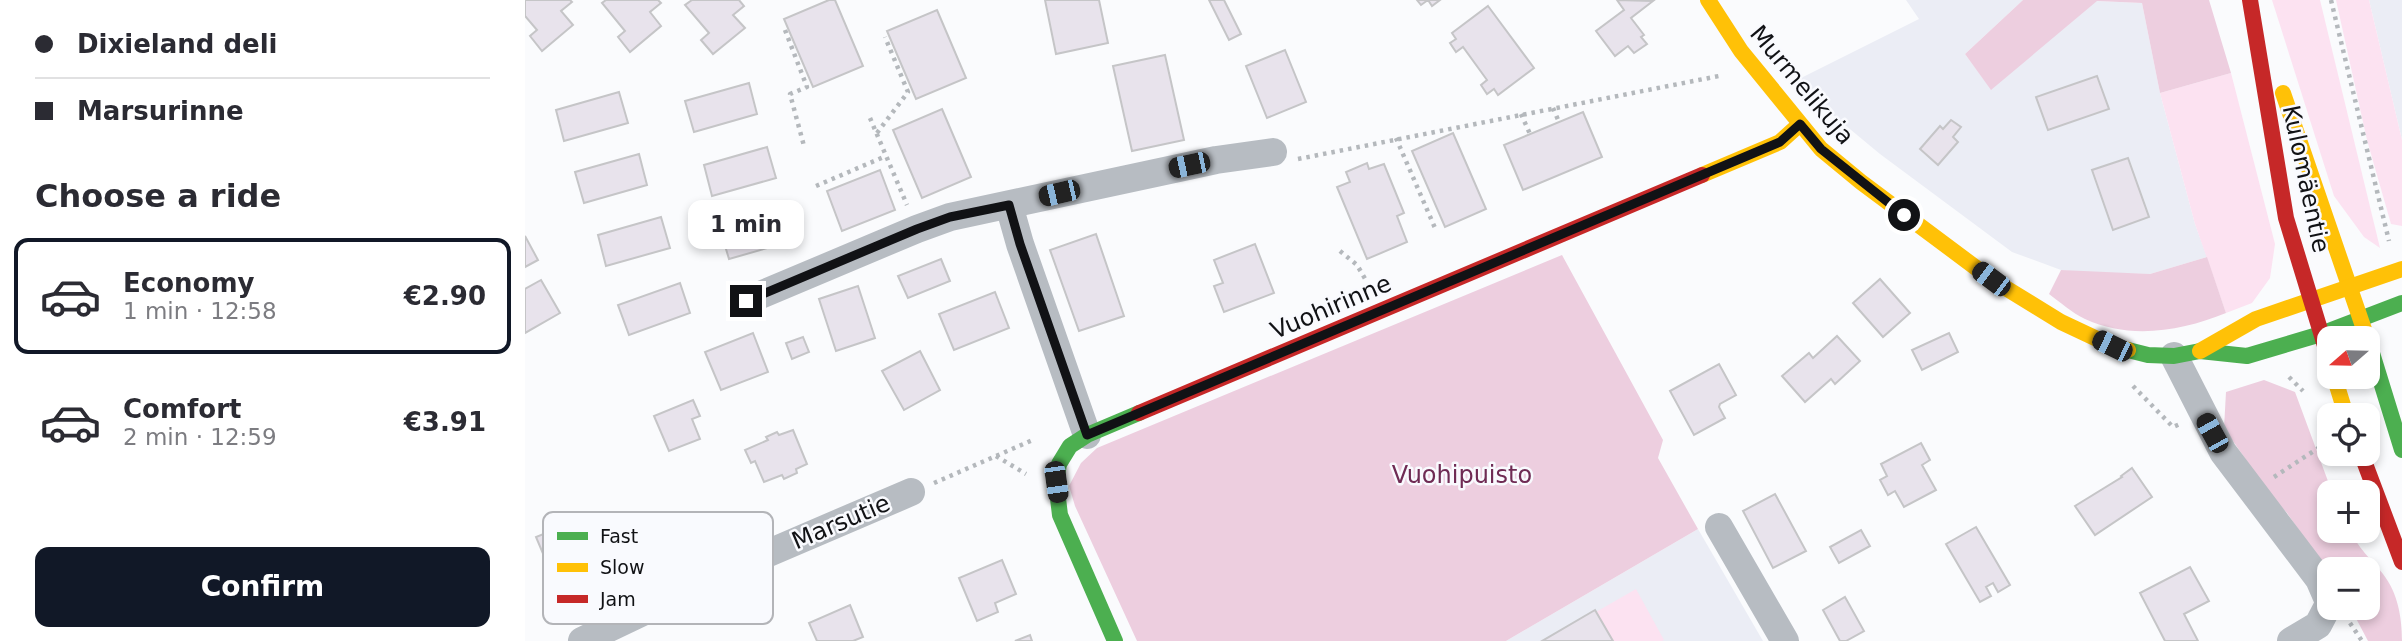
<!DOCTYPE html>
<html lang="en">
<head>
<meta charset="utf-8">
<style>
  body { margin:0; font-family:"DejaVu Sans",sans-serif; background:#f7f7f7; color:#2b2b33; height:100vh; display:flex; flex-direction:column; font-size:26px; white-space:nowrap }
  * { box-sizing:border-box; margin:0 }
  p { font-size:23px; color:#7c7c81 }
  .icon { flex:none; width:38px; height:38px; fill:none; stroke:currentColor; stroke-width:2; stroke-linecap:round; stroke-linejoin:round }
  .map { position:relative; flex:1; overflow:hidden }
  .drawer { display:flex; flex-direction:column; background:#fff; width:525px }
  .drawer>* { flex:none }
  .guide { display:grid; align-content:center; height:154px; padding:0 35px; background:#fff }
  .needle { width:46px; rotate:250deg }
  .tools { position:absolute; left:1792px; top:326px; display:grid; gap:14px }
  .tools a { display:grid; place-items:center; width:63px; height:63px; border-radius:14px; background:#fff; box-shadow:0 4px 10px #0003; font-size:35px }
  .end { position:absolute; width:32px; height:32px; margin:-16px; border:9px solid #111215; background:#fff; box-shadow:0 0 0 4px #fff }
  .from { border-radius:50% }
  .bubble { position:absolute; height:49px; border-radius:14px; background:#fff; box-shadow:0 4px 10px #0003; font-size:23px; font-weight:600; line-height:49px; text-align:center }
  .car { position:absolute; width:21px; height:42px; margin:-21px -10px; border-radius:9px; box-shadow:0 0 5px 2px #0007; background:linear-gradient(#222 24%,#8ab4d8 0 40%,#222 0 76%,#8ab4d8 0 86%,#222 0) }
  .guide b { display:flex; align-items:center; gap:24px; height:66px; font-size:26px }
  .guide b+b { border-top:2px solid #e1e1e2 }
  .guide i { width:18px; height:18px; background:#2b2b33 }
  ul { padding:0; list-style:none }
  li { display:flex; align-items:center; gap:21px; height:116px; margin:0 14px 10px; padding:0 21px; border:4px solid transparent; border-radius:14px }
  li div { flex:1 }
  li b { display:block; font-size:26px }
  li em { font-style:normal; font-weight:600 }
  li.selected { border-color:#111827 }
  li>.icon { width:63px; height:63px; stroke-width:1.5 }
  h2 { padding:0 35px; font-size:32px; line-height:84px }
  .action { display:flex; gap:14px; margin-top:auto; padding:14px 35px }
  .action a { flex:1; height:80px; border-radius:14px; background:#111827; color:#fff; font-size:28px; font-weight:600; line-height:80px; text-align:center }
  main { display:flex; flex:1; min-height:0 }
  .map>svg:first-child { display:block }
  .built { fill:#ebedf5 }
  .green { fill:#fce2f1 }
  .forest { fill:#edcedf }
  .building { fill:#e8e3ec; stroke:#c5c5c7; stroke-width:2 }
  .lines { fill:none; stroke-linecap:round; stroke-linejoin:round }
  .path { stroke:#b4b8bc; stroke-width:4.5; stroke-dasharray:3.5 5; stroke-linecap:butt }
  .street { stroke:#b7bcc2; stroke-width:28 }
  .fast { stroke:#4caf50; stroke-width:16 }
  .slow { stroke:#ffc107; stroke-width:16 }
  .jam { stroke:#c62828; stroke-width:16 }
  .route { stroke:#111215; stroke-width:9 }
  .labels { text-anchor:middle; stroke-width:5; stroke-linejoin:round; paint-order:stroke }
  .street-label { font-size:24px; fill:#111215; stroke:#f9fafe }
  .park-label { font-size:24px; fill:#6f2b54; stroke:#f9fafe }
  .key { fill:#f9fafe; stroke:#b3b4b8; stroke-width:2 }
  .key-label { font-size:19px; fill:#111215 }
</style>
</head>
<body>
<main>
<section class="drawer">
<div class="guide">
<b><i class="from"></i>Dixieland deli</b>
<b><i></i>Marsurinne</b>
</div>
<h2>Choose a ride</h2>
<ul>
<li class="selected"><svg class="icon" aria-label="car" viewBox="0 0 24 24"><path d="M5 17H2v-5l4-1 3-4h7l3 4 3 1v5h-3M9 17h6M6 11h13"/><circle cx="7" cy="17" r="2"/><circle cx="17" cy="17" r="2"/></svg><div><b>Economy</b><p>1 min · 12:58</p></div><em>€2.90</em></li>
<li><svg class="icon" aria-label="car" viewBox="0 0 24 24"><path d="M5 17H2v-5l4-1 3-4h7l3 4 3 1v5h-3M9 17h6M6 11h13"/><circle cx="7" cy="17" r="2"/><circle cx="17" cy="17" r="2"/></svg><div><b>Comfort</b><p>2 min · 12:59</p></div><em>€3.91</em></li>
</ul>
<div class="action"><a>Confirm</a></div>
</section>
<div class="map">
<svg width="1877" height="641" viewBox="0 0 1877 641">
  <rect width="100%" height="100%" fill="#fafbfd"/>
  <g class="built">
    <polygon points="1381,0 1498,0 1440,54 1466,89 1571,1 1617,3 1635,93 1670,224 1682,257 1625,274 1565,273 1536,270 1487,252 1355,154 1279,91 1270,81 1394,19"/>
    <polygon points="1844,0 1877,0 1877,140"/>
    <polygon points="1173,529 1238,641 981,641"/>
  </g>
  <g class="green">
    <polygon points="1684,0 1706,73 1750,244 1745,278 1727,303 1701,313 1670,224 1635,93 1706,73"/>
    <polygon points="1747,0 1795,0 1855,248 1839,237 1809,196"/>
    <polygon points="1811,0 1844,0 1877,140 1877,226 1866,224 1842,140"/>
    <polygon points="1111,589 1139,640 1137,641 1088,641 1071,612"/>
  </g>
  <g class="forest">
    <polygon points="1498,0 1684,0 1706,73 1635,93 1617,3 1572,1 1466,90 1440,54"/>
    <polygon points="1037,255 1138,440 1133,458 1173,529 981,641 612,641 550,506 544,486 556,463 572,448"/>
    <path d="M1682 257 1701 313C1657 331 1605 340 1560 319 1547 313 1535 302 1524 294L1536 270 1625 274Z"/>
    <path d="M1739 380 1770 392 1807 492H1804V530H1825C1832 547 1847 560 1858 574 1873 593 1877 618 1877 641H1843L1825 607H1843V569H1804V574L1762 513 1746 496 1699 428 1701 392Z"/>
  </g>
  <g class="building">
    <polygon points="0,0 45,0 47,2 36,11 48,25 17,51 5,36 12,30 0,16"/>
    <polygon points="81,0 133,0 136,3 125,12 136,26 105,52 93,37 100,31 77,3"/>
    <polygon points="167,0 214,0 219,6 208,15 220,28 188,54 176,40 184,33 160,5"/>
    <polygon points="304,0 310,0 338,66 288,87 259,19"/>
    <polygon points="520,0 574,0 583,43 531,54"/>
    <polygon points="684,0 699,0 716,34 704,40"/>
    <polygon points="892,0 915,0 907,6 903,0 896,5"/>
    <polygon points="1092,0 1128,1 1106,18 1119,35 1116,37 1122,44 1109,53 1103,46 1090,56 1071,31 1099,10"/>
    <polygon points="963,6 1009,68 973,95 969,89 962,94 956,85 962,80 938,47 931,52 925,43 931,39 927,33"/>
    <polygon points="412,10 441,78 391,99 362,31"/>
    <polygon points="760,50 781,102 742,118 721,66"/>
    <polygon points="640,55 659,140 607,151 588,66"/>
    <polygon points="1572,76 1584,109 1523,130 1511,97"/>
    <polygon points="224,83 232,114 169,132 160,101"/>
    <polygon points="94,92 103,123 39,141 31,110"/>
    <polygon points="417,109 446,177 397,198 368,130"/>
    <polygon points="1058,112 1077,157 998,190 979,145"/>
    <polygon points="1426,120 1436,127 1428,137 1433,142 1413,165 1395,149 1415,126 1418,129"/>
    <polygon points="928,133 961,209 920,227 887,151"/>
    <polygon points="242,147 251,178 187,196 179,165"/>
    <polygon points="114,154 122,185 59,203 50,172"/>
    <polygon points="1603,158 1624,217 1588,230 1567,170"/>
    <polygon points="842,163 844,169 859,164 879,213 872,216 882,242 842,259 812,187 825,182 821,172"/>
    <polygon points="355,170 370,210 317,231 302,191"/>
    <polygon points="259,211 267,241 204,259 195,229"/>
    <polygon points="136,217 145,248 81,266 73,235"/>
    <polygon points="571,234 599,316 554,331 525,250"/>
    <polygon points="0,236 13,260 0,267"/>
    <polygon points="730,244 749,293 699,312 689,286 698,283 689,260"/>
    <polygon points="416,259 425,281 383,298 373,276"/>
    <polygon points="1355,279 1385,313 1358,337 1328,303"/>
    <polygon points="16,280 35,313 0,333 0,289"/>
    <polygon points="155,283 165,313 104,335 93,305"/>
    <polygon points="333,286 350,338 311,351 294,299"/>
    <polygon points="470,292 484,328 429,350 414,314"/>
    <polygon points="228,333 243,372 196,390 180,352"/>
    <polygon points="1424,333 1433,352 1397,370 1387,350"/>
    <polygon points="1312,336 1335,361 1310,384 1306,379 1280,402 1257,376 1284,353 1288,358"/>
    <polygon points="278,337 284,352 267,359 261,343"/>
    <polygon points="395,351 415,390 379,410 357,371"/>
    <polygon points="1194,364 1211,395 1195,404 1194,407 1200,418 1169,435 1145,391"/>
    <polygon points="168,400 175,416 167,419 175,439 144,451 129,416"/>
    <polygon points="268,430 282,464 271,469 272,473 259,479 257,475 239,482 230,461 226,463 220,450 243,440 241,437 252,432 254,435"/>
    <polygon points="1396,443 1405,460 1397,465 1411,490 1379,507 1370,491 1363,495 1355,480 1362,476 1356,464"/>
    <polygon points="1607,468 1627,497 1570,535 1550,506 1597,477 1596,476"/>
    <polygon points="1250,494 1281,551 1248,568 1218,511"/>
    <polygon points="43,524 55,554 40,560 43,568 27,575 11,537"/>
    <polygon points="1451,527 1485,585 1473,592 1468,583 1461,587 1466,596 1455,602 1421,544"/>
    <polygon points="1336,530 1345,546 1314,563 1305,547"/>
    <polygon points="477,560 491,594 470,603 473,612 452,621 434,578"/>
    <polygon points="1665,567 1684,601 1659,614 1673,641 1640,641 1615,593"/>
    <polygon points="1320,597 1339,631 1321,641 1315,641 1298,610"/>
    <polygon points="325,605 338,637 328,641 292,641 284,623"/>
    <polygon points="1070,610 1088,641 1017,641"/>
    <polygon points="505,635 507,641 490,641"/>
  </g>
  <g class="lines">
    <g class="path">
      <polyline points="1806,0 1864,241"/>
      <polyline points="260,30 282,87 265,94 279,146"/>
      <polyline points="1028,108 1034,122"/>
      <polyline points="996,114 1005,134"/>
      <polyline points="345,118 382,205"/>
      <polyline points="352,133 383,92 360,37"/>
      <polyline points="871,138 910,228"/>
      <polyline points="773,159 1194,76"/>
      <polyline points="291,186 361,156"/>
      <polyline points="815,251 832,265 842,282"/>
      <polyline points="1764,377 1778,391"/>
      <polyline points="1608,386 1648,427 1655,424"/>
      <polyline points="471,456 501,474"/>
      <polyline points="1749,477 1801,443"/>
      <polyline points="409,483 510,439"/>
      <polyline points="1825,623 1837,641"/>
    </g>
    <g class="street">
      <polyline points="484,205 495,244 562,435"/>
      <polyline points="221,301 392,229 425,217 691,160 748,152"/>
      <polyline points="1649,356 1698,452 1794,579 1804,602"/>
      <polyline points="1194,527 1260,641"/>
      <polyline points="57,641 218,564 386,492"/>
      <polyline points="1766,641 1793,625 1804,604"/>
    </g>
    <g class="fast">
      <polyline points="1843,340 1877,450"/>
      <polyline points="1603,350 1623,355 1649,356 1675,351 1722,356 1796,334 1877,303"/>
      <polyline points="590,641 535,515 531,482 534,464 545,446 562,435 614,413"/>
    </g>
    <g class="slow">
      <polyline points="1183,0 1216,51 1296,149 1336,182 1466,279 1536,322 1587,346 1603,350"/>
      <polyline points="1758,93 1842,338"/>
      <polyline points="1177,175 1255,142 1275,124"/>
      <polyline points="1675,351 1731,319 1877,269"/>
      <polyline points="1809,376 1821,415"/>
    </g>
    <g class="jam">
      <polyline points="1725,0 1761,218 1804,359"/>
      <polyline points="614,413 1177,175"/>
      <polyline points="1836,453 1877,562"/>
    </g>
  </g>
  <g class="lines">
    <polyline class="route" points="221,301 392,229 425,217 484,205 495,244 562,435 1255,142 1275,124 1296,149 1379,215"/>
  </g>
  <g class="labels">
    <g class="street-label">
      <text transform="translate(1277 85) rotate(50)" y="8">Murmelikuja</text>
      <text transform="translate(1781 179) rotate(78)" y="8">Kulomäentie</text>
      <text transform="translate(806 307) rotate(-23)" y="8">Vuohirinne</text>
      <text transform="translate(316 522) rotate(-23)" y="8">Marsutie</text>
    </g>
    <g class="park-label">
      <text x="937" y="483">Vuohipuisto</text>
    </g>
  </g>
  <rect x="18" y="512" width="230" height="112" rx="10" class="key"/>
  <rect x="32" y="532" width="31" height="8" fill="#4caf50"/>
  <rect x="32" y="563" width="31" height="9" fill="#ffc107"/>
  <rect x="32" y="595" width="31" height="8" fill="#c62828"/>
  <g class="key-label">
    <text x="75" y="543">Fast</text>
    <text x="75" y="574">Slow</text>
    <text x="75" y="606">Jam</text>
  </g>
</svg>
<div class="tools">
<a><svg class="needle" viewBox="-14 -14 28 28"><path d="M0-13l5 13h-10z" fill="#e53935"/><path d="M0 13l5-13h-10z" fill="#7c7c81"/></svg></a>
<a><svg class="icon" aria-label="locate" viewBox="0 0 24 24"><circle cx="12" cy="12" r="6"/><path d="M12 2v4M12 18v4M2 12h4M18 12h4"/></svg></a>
<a>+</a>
<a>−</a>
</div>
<i class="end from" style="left:1379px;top:215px"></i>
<i class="end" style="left:221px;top:301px"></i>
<div class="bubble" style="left:163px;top:200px;width:116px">1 min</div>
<i class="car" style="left:664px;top:165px;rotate:258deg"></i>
<i class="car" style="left:534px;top:193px;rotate:257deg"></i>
<i class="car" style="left:1466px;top:279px;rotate:307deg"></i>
<i class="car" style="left:1587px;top:346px;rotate:296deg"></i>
<i class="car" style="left:1687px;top:433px;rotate:331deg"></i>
<i class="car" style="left:531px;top:482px;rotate:172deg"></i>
</div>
</main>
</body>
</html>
